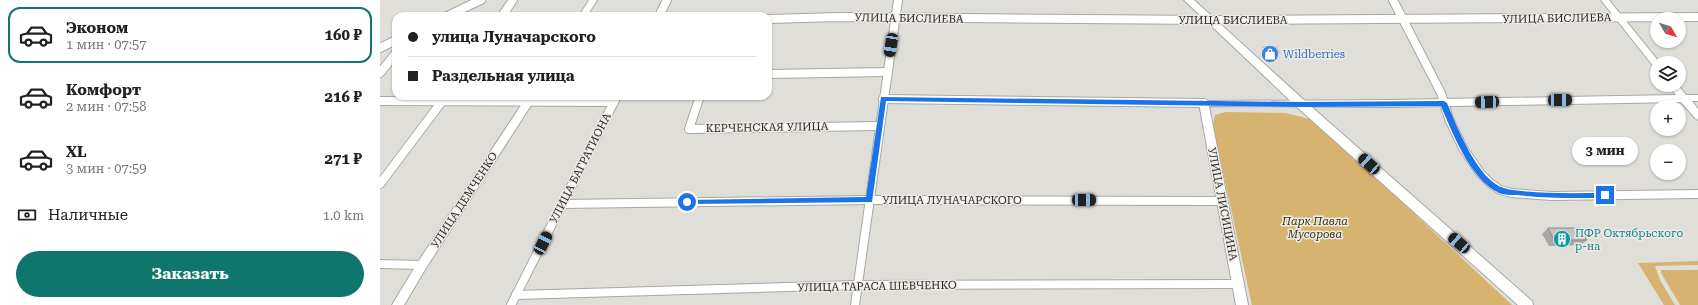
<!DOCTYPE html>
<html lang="ru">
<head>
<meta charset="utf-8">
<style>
  body { margin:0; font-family:"Roboto Serif",serif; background:#f2f2f2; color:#222; height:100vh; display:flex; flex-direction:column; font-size:15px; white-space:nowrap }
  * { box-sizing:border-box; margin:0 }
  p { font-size:13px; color:#767676 }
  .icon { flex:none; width:22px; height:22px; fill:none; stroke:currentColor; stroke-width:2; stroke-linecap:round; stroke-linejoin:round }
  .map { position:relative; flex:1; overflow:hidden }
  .sheet { display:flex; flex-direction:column; background:#fff; width:380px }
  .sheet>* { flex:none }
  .hud { position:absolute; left:12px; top:12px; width:380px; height:88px; border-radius:12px; box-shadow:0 1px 3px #0004; display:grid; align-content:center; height:88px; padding:0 16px; background:#fff }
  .needle { width:26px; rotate:129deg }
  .controls { position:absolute; left:1270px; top:12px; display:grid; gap:8px }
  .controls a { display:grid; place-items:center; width:36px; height:36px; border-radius:50%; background:#fff; box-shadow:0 1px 3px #0004; font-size:20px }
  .end { position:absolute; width:18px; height:18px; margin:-9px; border:5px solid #1a73e8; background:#fff; box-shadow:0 0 0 2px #fff }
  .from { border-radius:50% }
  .bubble { position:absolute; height:28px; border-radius:14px; background:#fff; box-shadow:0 1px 3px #0004; font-size:13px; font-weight:700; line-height:28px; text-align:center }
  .car { position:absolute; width:12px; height:24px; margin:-12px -6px; border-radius:5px; box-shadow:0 0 3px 1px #0007; background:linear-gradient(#222 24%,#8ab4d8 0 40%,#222 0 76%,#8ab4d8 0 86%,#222 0) }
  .hud b { display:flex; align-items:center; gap:14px; height:38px; font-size:15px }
  .hud b+b { border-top:1px solid #e0e0e0 }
  .hud i { width:10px; height:10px; background:#222 }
  ul { padding:7px 0 0; list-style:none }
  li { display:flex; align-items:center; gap:12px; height:56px; margin:0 8px 6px; padding:0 8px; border:2px solid transparent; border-radius:12px }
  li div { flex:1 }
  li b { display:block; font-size:15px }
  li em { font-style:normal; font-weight:700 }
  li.selected { border-color:#0f766e }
  li>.icon { width:36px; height:36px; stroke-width:1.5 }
  .pay { display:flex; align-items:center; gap:10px; height:44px; padding:0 16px; font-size:15px }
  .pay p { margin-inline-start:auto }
  .button { display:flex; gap:8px; margin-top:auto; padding:8px 16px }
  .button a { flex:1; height:46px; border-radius:24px; background:#0f766e; color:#fff; font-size:16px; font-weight:700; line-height:46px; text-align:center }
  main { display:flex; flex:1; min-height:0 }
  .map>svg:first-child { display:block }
  .green { fill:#d7b370 }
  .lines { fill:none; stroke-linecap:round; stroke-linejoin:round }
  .minor-casing { stroke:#a9a7a2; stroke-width:10 }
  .tertiary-casing { stroke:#a9a7a2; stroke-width:2 }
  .secondary-casing { stroke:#a9a7a2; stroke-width:2 }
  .minor { stroke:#fff; stroke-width:8 }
  .tertiary { fill:#fff; fill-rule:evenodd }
  .secondary { fill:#fff; fill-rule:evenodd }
  .wall { fill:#a9a7a3 }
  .building { fill:#c5c2be; stroke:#8a8885 }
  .route { fill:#1a73e8 }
  .labels { text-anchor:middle; stroke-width:3; stroke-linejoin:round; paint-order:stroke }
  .street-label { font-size:11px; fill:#2a2927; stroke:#eeebe6 }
  .shop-label { font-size:11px; fill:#366cbe; stroke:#eeebe6; text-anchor:start }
  .park-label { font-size:11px; font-style:italic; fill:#3f2e0c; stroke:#eeebe6 }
  .culture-label { font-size:11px; fill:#0d838f; stroke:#eeebe6; text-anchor:start }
</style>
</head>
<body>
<main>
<section class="sheet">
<ul>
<li class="selected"><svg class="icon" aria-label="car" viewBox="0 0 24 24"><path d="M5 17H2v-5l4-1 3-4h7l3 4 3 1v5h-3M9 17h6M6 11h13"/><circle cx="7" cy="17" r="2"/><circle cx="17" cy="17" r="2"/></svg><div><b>Эконом</b><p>1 мин · 07:57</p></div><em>160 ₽</em></li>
<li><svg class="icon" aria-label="car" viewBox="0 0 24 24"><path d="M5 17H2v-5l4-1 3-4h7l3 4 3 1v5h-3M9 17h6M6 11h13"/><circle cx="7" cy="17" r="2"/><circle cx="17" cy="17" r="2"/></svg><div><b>Комфорт</b><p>2 мин · 07:58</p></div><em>216 ₽</em></li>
<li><svg class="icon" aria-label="car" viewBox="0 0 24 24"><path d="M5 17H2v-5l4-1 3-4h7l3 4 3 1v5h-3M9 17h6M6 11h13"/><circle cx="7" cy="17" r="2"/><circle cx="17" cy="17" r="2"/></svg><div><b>XL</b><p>3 мин · 07:59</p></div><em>271 ₽</em></li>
</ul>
<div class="pay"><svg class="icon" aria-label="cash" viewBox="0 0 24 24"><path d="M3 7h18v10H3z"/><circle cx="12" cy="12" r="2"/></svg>Наличные<p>1.0 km</p></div>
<div class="button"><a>Заказать</a></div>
</section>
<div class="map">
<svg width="1318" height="305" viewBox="0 0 1318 305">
  <rect width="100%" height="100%" fill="#e0ded9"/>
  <g class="green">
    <polygon points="846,112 905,113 934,120 1132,305 872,305 833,126 835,115"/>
    <polygon points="1318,261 1318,265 1275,266 1280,280 1295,305 1284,305 1258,263"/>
    <polygon points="1281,270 1318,270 1318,305 1300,305 1281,273"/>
  </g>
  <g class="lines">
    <defs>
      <g id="minor">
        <polyline points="1013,0 1061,93 1069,119 1083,148 1100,173 1110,183 1120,190 1132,193 1172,196 1318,194"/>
        <polyline points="67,16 101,0"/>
        <polyline points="122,16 133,0"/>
        <polyline points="279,16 287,0"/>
        <polyline points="388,19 460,17 830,20 1318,17"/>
        <polyline points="0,48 16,40"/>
        <polyline points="0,73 16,53"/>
        <polyline points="388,74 507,72"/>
        <polyline points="320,96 309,129 500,126"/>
        <polyline points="503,99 824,103"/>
        <polyline points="0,101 234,102"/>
        <polyline points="0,184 66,96"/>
        <polyline points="183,204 489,200 842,201"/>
        <polyline points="0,264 42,265"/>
        <polyline points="136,295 477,285 858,284"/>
        <polyline points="131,305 237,96"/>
        <polyline points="475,305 518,0"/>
      </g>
      <g id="tertiary">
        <polygon points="209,0 217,0 207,16 199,16"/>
        <polygon points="1221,0 1229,0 1280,63 1277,63 1277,68 1274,67"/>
        <polygon points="1288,85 1298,85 1306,95 1318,95 1318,101 1312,101 1318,109 1318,120 1315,118 1301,102 1009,107 829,106 868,305 856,305 819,103 821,101 1009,100 1296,95"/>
        <polygon points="147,96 157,96 46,268 24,305 12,305 38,262"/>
      </g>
      <polygon id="secondary" points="804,0 814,0 926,102 1152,301 1153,305 1138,305 918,108"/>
    </defs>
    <use href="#minor" class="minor-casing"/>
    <use href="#tertiary" class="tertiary-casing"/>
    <use href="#secondary" class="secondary-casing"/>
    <use href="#minor" class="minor"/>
    <use href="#tertiary" class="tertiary"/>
    <use href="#secondary" class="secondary"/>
  </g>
  <g class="wall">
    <polygon points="884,47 899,53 898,57 885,58 882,51"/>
    <polygon points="1168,228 1207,240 1201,245 1169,246 1162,234"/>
  </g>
  <g class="building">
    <polygon points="884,47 896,47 899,53 886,54"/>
    <polygon points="1168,228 1200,228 1207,240 1174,240"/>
  </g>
  <path class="route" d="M501 97 922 102 1064 101 1067 103C1077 127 1098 181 1124 188 1130 190 1136 190 1142 191 1170 194 1198 193 1225 193L1229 195 1225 198C1196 198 1167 199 1137 195 1132 195 1124 195 1119 193 1090 179 1073 134 1061 106L922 107 506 101 492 202 305 204 304 202 307 200 486 197Z"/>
  <defs>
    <symbol id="shop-disc" viewBox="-11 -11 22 22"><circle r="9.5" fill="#3f7fe0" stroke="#eeebe6"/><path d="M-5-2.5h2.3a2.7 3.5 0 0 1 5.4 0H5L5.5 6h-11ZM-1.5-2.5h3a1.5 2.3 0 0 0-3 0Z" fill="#fff"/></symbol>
    <symbol id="building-disc" viewBox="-11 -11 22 22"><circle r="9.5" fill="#0f9aa8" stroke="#eeebe6"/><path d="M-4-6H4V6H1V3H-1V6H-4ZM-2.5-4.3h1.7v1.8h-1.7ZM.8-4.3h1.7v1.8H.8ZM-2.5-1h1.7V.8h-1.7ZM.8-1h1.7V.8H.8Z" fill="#fff"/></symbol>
  </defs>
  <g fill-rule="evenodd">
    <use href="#shop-disc" x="880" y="44" width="20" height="20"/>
    <use href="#building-disc" x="1172" y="229" width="20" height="20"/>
  </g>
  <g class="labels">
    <g class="street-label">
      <text transform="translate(529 18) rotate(1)" y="4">УЛИЦА БИСЛИЕВА</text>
      <text transform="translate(1177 18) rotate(-1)" y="4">УЛИЦА БИСЛИЕВА</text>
      <text x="853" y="24">УЛИЦА БИСЛИЕВА</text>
      <text transform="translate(387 127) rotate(-1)" y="4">КЕРЧЕНСКАЯ УЛИЦА</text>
      <text transform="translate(200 168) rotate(-63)" y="4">УЛИЦА БАГРАТИОНА</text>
      <text transform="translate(84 200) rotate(-57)" y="4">УЛИЦА ДЕМЧЕНКО</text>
      <text x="572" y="204">УЛИЦА ЛУНАЧАРСКОГО</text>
      <text transform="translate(843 204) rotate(79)" y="4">УЛИЦА ЛИСИЦИНА</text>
      <text transform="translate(497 286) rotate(-1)" y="4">УЛИЦА ТАРАСА ШЕВЧЕНКО</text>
    </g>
    <g class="shop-label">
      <text x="903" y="58">Wildberries</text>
    </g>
    <g class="park-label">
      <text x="935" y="225">Парк Павла<tspan x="935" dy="13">Мусорова</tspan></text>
    </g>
    <g class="culture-label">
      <text x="1195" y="237">ПФР Октябрьского<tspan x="1195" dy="13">р-на</tspan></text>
    </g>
  </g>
</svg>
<div class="controls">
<a><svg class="needle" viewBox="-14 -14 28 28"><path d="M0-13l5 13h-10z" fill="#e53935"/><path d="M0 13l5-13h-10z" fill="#767676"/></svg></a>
<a><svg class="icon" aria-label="layers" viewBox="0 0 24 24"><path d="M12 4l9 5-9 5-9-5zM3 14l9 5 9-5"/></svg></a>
<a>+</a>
<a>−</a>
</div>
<i class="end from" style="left:307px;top:202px"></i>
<i class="end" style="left:1225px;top:195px"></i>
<div class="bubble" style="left:1192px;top:137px;width:66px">3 мин</div>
<i class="car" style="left:511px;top:45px;rotate:189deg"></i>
<i class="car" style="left:1180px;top:100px;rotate:89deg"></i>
<i class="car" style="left:1107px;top:102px;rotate:268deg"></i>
<i class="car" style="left:989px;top:164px;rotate:312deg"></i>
<i class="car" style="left:704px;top:200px;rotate:90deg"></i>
<i class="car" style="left:163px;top:243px;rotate:27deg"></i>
<i class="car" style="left:1079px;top:243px;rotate:311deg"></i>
<div class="hud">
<b><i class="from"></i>улица Луначарского</b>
<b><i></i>Раздельная улица</b>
</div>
</div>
</main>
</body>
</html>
